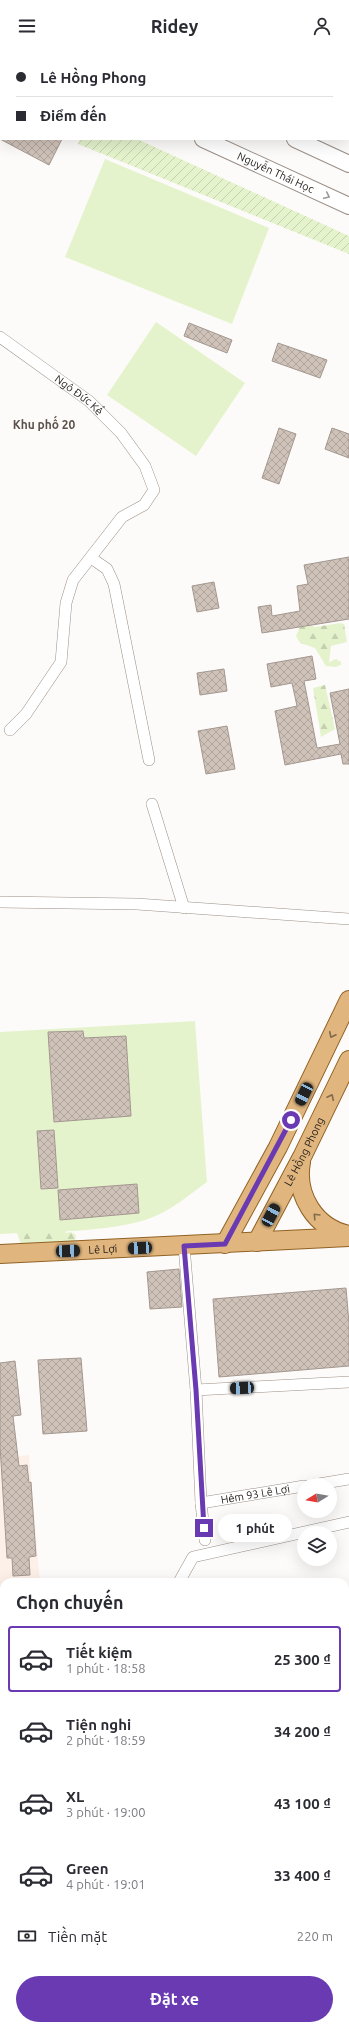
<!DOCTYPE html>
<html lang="vi">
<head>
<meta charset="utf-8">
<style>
  body { margin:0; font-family:Ubuntu,sans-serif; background:#f2f2f3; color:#2b2b33; height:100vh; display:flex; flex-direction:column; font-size:15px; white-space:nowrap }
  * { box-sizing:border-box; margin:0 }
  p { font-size:13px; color:#7c7c81 }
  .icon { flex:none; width:22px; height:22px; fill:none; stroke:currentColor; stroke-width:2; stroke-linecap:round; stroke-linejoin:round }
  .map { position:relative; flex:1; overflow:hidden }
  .side { position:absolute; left:0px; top:1526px; width:349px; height:452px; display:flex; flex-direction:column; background:#fff; border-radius:12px 12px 0 0; box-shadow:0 4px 16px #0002 }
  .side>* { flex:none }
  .hud { position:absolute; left:0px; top:0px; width:349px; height:88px; box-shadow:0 4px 16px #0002; display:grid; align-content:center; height:88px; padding:0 16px; background:#fff }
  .needle { width:26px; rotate:259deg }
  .buttons { position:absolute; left:297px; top:1426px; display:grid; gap:8px }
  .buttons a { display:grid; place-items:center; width:40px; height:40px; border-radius:50%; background:#fff; box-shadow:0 4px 16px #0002; font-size:20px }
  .end { position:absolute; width:18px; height:18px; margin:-9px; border:5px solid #693ab2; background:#fff; box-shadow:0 0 0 2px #fff }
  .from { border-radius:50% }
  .bubble { position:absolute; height:28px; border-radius:14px; background:#fff; box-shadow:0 4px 16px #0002; font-size:13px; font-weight:700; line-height:28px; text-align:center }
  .car { position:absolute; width:12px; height:24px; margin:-12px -6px; border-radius:5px; box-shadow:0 0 3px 1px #0007; background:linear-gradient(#222 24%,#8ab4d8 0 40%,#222 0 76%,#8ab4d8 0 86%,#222 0) }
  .hud b { display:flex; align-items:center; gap:14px; height:38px; font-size:15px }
  .hud b+b { border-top:1px solid #e1e1e2 }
  .hud i { width:10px; height:10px; background:#2b2b33 }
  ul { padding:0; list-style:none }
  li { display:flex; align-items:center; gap:12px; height:66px; margin:0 8px 6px; padding:0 8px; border:2px solid transparent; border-radius:4px }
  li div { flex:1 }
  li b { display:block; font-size:15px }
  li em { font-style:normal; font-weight:700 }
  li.selected { border-color:#693ab2 }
  li>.icon { width:36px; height:36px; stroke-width:1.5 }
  h2 { padding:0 16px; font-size:18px; line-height:48px }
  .pay { display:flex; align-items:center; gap:10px; height:44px; padding:0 16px; font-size:15px }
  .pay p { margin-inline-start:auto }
  .cta { display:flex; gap:8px; margin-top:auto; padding:8px 16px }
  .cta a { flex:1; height:46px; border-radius:24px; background:#693ab2; color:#fff; font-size:16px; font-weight:700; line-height:46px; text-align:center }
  header { display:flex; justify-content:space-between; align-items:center; height:52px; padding:0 16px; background:#fff; font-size:18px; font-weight:700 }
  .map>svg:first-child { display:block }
  .built { fill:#fdf0e8 }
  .forest { fill:url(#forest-firs) }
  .garden { fill:url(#garden-furrows) }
  .pitch { fill:#e5f3cd; fill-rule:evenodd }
  .building { fill:url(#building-cross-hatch); stroke:#a3978f }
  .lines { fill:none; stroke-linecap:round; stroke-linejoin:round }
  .minor-casing { stroke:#9c9088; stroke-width:12 }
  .secondary-casing { stroke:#9c9088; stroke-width:18 }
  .primary-casing { stroke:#916123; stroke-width:20 }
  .minor { stroke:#fff; stroke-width:11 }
  .secondary { stroke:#fff; stroke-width:16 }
  .primary { stroke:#e1b67e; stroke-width:18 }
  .oneway { stroke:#9c9998 }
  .oneway2 { stroke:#826a4c }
  .route { stroke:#693ab2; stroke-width:5 }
  .labels { text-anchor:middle; stroke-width:3; stroke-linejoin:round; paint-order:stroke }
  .street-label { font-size:11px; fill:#221d1a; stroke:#fdfbf9 }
  .neighbourhood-label { font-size:12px; font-weight:bold; fill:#5d524b; stroke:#fdfbf9 }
</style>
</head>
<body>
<header><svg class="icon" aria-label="menu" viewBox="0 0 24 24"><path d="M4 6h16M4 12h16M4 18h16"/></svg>Ridey<svg class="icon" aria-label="person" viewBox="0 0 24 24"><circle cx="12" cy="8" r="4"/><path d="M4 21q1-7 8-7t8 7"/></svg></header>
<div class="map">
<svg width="349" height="1978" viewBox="0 0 349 1978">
  <defs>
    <pattern id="forest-firs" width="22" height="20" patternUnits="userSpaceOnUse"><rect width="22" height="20" fill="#e5f3cd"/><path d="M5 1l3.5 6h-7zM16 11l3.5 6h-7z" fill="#c4d0af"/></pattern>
    <pattern id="garden-furrows" width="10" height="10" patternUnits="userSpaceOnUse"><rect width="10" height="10" fill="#e5f3cd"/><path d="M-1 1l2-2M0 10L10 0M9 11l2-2" fill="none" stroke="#c4d0af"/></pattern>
    <pattern id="building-cross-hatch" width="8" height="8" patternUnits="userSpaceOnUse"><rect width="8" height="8" fill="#cfc2b9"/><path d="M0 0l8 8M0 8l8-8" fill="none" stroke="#b1a69e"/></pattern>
  </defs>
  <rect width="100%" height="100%" fill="#fdfbf9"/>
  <polygon class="built" points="29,1403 40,1530 4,1530 4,1534 0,1534 0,1406"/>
  <g class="forest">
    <polygon points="340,571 344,572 347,590 331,594 329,610 336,607 341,610 341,613 336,615 326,614 315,596 300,591 296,584 300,575 309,572 315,575"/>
    <polygon points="325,633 335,677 321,685 313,636"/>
    <polygon points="65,1176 66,1181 71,1180 76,1183 75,1190 21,1193 16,1178"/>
    <polygon points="345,1780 349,1780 349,1978 0,1978 0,1953 4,1951 4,1974 345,1974"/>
  </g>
  <polygon class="garden" points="80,87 137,87 349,184 349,202 78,92"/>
  <g class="pitch">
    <polygon points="105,107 269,176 232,272 65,205"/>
    <polygon points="156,270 245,331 196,404 107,343"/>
    <path d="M195 969 207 1130C193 1140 179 1152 164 1160 124 1182 47 1179 0 1182V980ZM83 979 84 986 126 984 131 1064 54 1070 48 980ZM54 1078 58 1136 41 1137 37 1079ZM137 1132 139 1161 60 1167 58 1138Z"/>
  </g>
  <g class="building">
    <polygon points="0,87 62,87 49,113"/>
    <polygon points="189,271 232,288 227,301 184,284"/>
    <polygon points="278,291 327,308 320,326 272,309"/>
    <polygon points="279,376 296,382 279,432 262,426"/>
    <polygon points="332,376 349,382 349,406 325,397"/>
    <polygon points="349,505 349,567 262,581 258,555 271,553 272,564 300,559 297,534 308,532 304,513"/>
    <polygon points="214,530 219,556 197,560 192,534"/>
    <polygon points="312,604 316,627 304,629 317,696 340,692 330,641 349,637 349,712 343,712 341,702 285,713 275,659 297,654 292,631 271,635 267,612"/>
    <polygon points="224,617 227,639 200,643 197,621"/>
    <polygon points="227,674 235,717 206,722 198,679"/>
    <polygon points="83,979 84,986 126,984 131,1064 54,1070 48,980"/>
    <polygon points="54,1078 58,1136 41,1137 37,1079"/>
    <polygon points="137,1132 139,1161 60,1168 58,1138"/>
    <polygon points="179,1217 182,1255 150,1257 147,1220"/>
    <polygon points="346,1236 349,1271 349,1314 219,1325 213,1247"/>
    <polygon points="81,1306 87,1379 43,1382 38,1308"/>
    <polygon points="15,1309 21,1363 13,1364 19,1414 27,1413 29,1431 31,1430 36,1504 29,1505 30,1523 13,1524 12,1506 7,1506 0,1394 0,1311"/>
  </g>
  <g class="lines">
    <defs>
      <g id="minor">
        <polyline points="317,0 319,1"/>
        <polyline points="38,1 38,0"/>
        <polyline points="348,14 349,15"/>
        <polyline points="0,64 1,63"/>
        <path id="s1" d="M0 285 89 349 121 381 145 414 154 438 144 453 122 465 73 528 66 551 61 610 26 662 10 678"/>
        <polyline points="91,506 107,517 114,532 149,708"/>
        <polyline points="152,752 184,856"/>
        <polyline points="0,850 137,852 349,867"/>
        <polyline points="184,1194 196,1338 201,1451 205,1488"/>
        <polyline points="196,1338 349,1330"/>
        <polyline points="313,1433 349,1427"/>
        <path id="s2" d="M201 1451 304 1434"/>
        <polyline points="179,1530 193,1505 349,1470"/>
        <polyline points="345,1575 349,1573"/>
        <polyline points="345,1791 349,1793"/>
        <polyline points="137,1978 138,1974"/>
      </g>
      <g id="secondary">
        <polyline points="13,0 15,1"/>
        <polyline points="104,0 107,1"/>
        <path id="s3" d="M203 87 349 154"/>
        <polyline points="295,87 349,112"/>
      </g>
      <g id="primary">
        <path d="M301 1110C295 1143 315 1176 349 1183"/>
        <path id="s4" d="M257 1190 302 1105 349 1008"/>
        <polyline points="225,1192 278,1095 349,948"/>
        <path id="s5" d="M0 1202 349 1185"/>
      </g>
    </defs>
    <use href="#minor" class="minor-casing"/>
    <use href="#secondary" class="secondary-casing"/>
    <use href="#primary" class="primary-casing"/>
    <use href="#minor" class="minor"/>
    <use href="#secondary" class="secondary"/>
    <use href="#primary" class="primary"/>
  </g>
  <defs><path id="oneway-chevron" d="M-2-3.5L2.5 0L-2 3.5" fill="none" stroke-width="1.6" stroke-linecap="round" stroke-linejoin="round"/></defs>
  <use class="oneway" href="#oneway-chevron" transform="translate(327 144) rotate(25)"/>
  <g class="oneway2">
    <use href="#oneway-chevron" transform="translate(332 983) rotate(116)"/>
    <use href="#oneway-chevron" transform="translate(331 1045) rotate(-64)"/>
    <use href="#oneway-chevron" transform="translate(316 1164) rotate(-134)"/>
  </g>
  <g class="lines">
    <polyline class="route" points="204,1476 196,1338 184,1194 225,1192 291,1068"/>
  </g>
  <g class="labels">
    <g class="street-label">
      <text dy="4" stroke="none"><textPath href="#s3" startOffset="80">Nguyễn Thái Học</textPath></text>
      <text dy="4" stroke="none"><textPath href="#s1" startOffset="98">Ngô Đức Kế</textPath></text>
      <text dy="4" stroke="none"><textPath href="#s4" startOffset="102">Lê Hồng Phong</textPath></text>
      <text dy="4" stroke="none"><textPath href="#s5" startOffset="103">Lê Lợi</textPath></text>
      <text dy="4" stroke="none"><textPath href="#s2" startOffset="55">Hẻm 93 Lê Lợi</textPath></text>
    </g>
    <g class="neighbourhood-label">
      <text x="44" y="377">Khu phố 20</text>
    </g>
  </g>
</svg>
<div class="buttons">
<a><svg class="needle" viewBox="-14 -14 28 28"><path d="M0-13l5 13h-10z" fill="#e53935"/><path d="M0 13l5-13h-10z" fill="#7c7c81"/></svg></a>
<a><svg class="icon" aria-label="layers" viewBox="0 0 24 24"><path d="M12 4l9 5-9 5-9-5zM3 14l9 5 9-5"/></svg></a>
</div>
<i class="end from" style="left:291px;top:1068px"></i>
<i class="end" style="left:204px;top:1476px"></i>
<div class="bubble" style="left:218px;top:1462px;width:74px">1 phút</div>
<i class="car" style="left:304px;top:1042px;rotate:206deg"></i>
<i class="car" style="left:271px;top:1163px;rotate:28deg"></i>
<i class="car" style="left:140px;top:1196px;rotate:267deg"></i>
<i class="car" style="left:68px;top:1199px;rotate:88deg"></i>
<i class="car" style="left:242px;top:1336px;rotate:267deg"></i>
<div class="hud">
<b><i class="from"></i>Lê Hồng Phong</b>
<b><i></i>Điểm đến</b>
</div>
<section class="side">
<h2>Chọn chuyến</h2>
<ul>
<li class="selected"><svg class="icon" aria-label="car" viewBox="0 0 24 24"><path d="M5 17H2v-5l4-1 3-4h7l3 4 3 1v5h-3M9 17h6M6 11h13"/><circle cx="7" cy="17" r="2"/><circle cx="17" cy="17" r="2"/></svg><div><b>Tiết kiệm</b><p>1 phút · 18:58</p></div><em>25 300 ₫</em></li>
<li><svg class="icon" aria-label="car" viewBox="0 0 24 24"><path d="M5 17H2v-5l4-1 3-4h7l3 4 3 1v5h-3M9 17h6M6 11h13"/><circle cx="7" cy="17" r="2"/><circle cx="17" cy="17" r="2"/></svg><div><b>Tiện nghi</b><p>2 phút · 18:59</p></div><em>34 200 ₫</em></li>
<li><svg class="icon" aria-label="car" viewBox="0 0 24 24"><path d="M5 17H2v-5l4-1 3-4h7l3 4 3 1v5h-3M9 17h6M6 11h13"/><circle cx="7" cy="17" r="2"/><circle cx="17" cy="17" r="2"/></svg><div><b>XL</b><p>3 phút · 19:00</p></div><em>43 100 ₫</em></li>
<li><svg class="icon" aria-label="car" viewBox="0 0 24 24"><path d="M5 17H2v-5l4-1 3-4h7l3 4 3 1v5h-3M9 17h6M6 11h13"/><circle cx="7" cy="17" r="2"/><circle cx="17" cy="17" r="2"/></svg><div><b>Green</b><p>4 phút · 19:01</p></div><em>33 400 ₫</em></li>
</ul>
<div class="pay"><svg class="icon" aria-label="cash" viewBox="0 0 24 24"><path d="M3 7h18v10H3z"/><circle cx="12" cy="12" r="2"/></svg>Tiền mặt<p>220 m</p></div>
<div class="cta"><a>Đặt xe</a></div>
</section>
</div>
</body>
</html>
